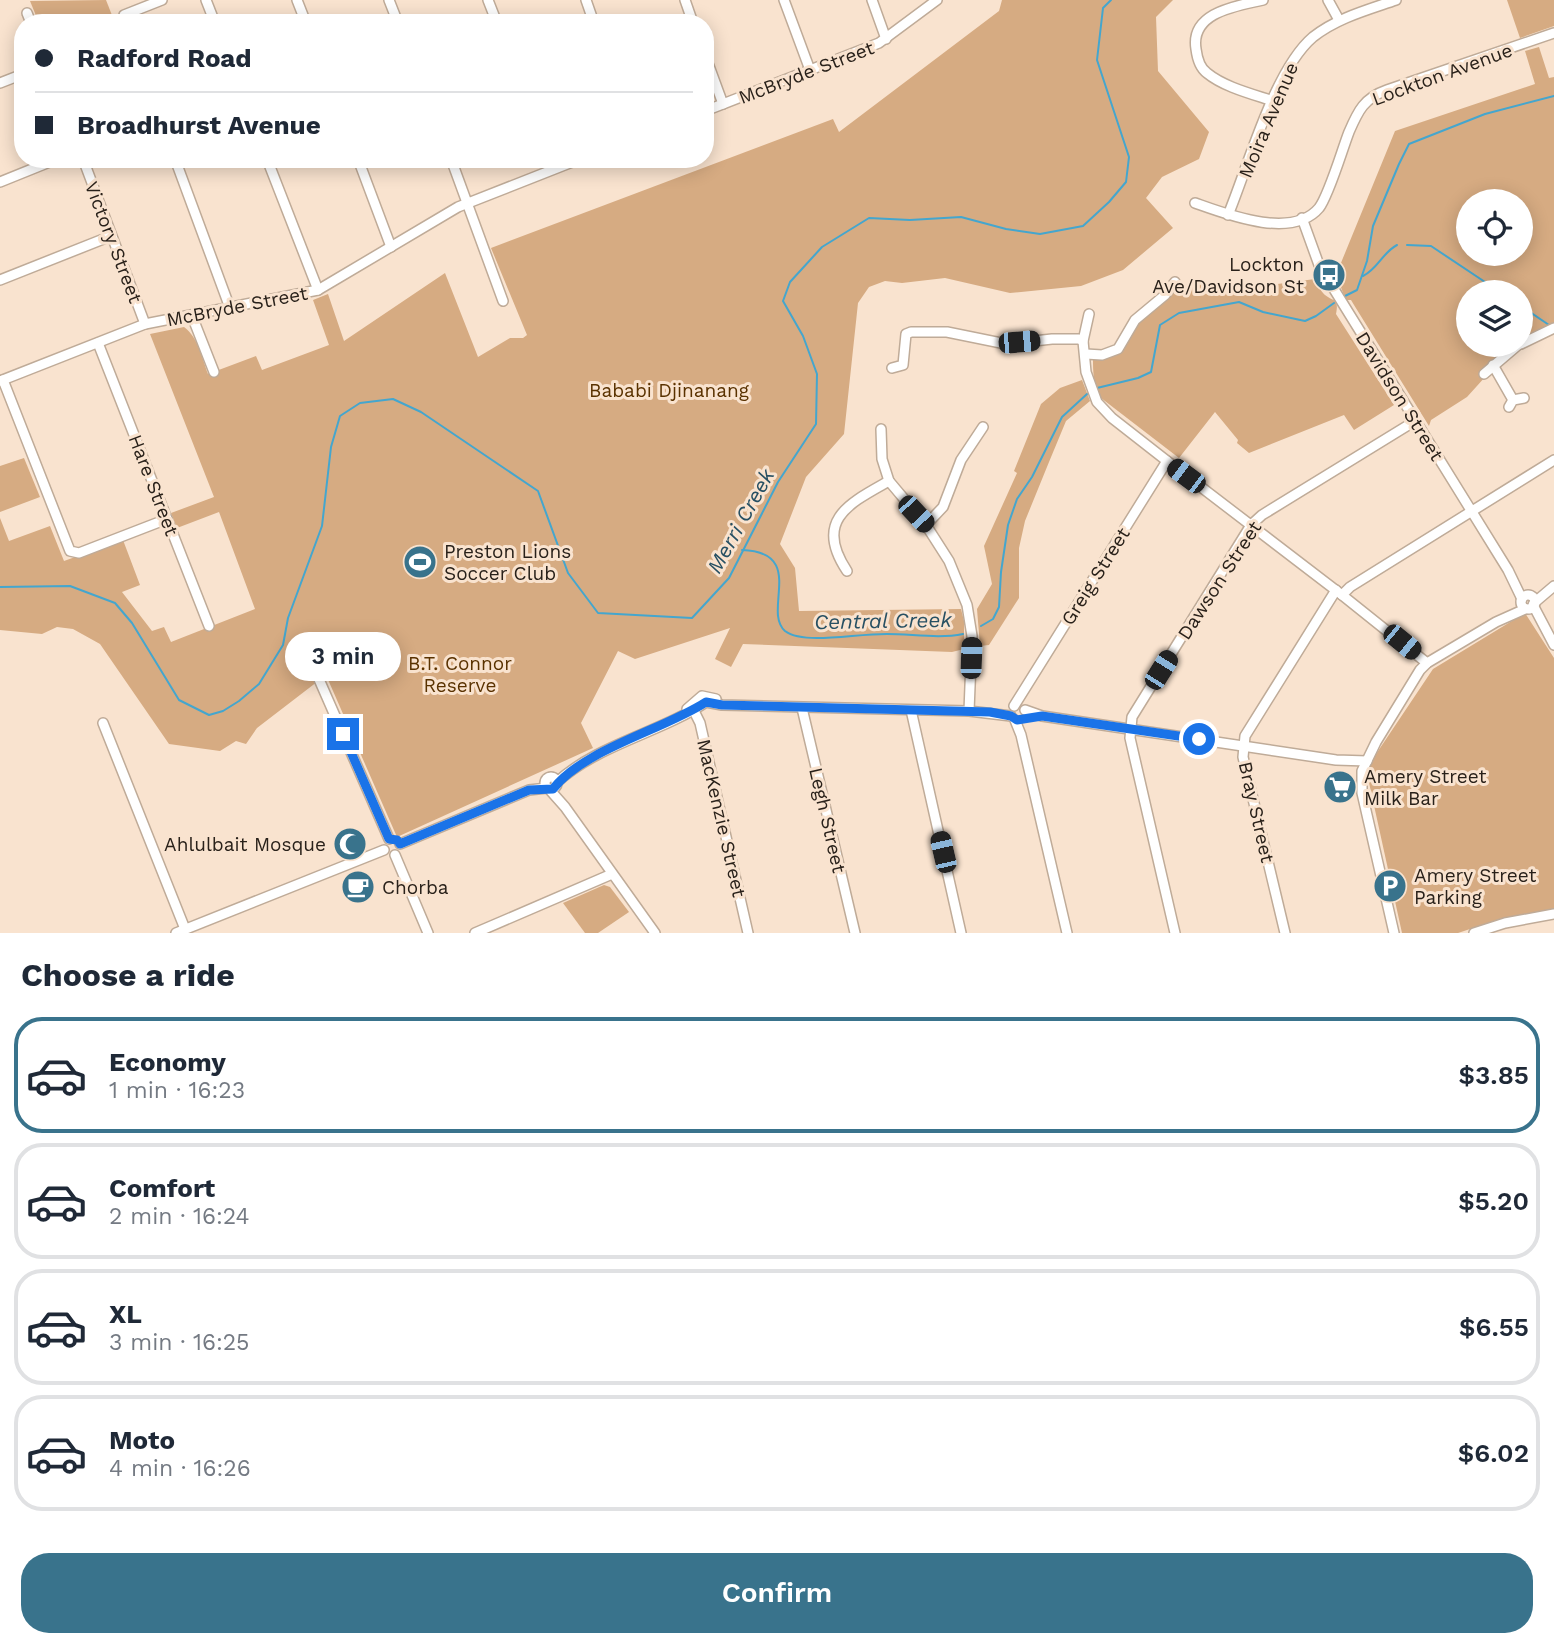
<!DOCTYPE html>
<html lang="en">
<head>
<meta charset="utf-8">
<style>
  body { margin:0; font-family:"Work Sans",sans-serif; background:#f6f6f7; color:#1f2937; height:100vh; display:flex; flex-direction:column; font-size:26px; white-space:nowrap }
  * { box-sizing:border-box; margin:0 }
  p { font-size:23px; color:#747a83 }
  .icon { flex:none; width:38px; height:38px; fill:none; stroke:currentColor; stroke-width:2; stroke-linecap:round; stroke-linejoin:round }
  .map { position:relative; height:933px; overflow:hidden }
  .details { display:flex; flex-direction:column; background:#fff; flex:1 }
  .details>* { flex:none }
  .guide { position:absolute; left:14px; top:14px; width:700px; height:154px; border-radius:28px; box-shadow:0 4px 18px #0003; display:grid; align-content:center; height:154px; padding:0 21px; background:#fff }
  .controls { position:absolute; left:1456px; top:189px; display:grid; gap:14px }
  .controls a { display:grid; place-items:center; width:77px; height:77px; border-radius:50%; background:#fff; box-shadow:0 4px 18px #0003; font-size:35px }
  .end { position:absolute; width:32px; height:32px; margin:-16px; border:9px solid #1a73e8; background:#fff; box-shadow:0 0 0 4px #fff }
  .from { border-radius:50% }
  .bubble { position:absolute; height:49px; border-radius:24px; background:#fff; box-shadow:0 4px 18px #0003; font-size:23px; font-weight:600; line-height:49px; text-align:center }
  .car { position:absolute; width:21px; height:42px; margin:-21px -10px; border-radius:9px; box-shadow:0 0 5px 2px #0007; background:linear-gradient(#222 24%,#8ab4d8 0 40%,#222 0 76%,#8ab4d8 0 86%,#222 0) }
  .guide b { display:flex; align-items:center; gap:24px; height:66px; font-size:26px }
  .guide b+b { border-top:2px solid #e0e1e3 }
  .guide i { width:18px; height:18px; background:#1f2937 }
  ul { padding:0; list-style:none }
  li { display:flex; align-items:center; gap:21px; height:116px; margin:0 14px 10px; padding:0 7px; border:4px solid #e0e1e3; border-radius:28px }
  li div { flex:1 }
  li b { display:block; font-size:26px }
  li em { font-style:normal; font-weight:600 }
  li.selected { border-color:#39738c }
  li>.icon { width:63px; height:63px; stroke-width:1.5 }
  h2 { padding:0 21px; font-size:32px; line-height:84px }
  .cta { display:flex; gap:14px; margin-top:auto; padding:14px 21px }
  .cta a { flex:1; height:80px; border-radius:28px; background:#39738c; color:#fff; font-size:28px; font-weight:600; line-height:80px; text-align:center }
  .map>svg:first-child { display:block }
  .green { fill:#d6ab82; fill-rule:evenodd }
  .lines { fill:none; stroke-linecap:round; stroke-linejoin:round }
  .stream { stroke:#44a6ce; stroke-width:2 }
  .minor-casing { stroke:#bfab98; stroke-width:12 }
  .minor { stroke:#fff; stroke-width:9 }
  .route { stroke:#1a73e8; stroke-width:9 }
  .labels { text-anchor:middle; stroke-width:6; stroke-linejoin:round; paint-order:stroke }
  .street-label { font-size:19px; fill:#29211a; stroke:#f9e3cf }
  .poi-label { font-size:19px; fill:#29211a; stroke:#f9e3cf; text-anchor:start }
  .park-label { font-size:19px; fill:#5a3200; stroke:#f9e3cf }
  .water-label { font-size:21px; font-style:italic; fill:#275063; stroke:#f9e3cf }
</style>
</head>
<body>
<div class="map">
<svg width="1554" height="933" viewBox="0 0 1554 933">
  <rect width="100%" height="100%" fill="#f9e3cf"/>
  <g class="green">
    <polygon points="106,0 115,23 39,23 30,1"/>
    <path d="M1002 0H1173L1156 17 1158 71 1209 132 1199 159 1162 177 1146 198 1173 228 1123 270 1081 286 1010 293 945 278 902 283 885 281 869 287 858 303 844 434 806 477 780 544 795 568 799 611 961 609 964 621V649L952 652 743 644 731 667 715 659 730 628 635 659 618 651 581 723 593 748 397 837 326 675 257 728 246 744 236 741 220 751 169 744 100 644 73 629 57 627 42 634 0 630V518L9 541 50 526 64 561 123 540 140 585 122 592 152 631 164 627 171 642 255 609 219 512 177 528 171 513 214 497 150 334 184 327C198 337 202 358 208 374L256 356 262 370 329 345 313 300 328 294 344 341 445 273 478 357 510 338H523L527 335 491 248 833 119 839 132 999 11Z"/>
    <polygon points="1507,0 1554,0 1554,26 1520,38"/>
    <path d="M1539 47 1549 78 1554 77V325L1521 341V292H1468V345H1514L1467 397 1431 420 1429 426 1354 305 1351 300H1346L1336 275 1395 131 1535 84 1525 51ZM1468 201H1521V254H1468Z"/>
    <path d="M1315 279C1317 283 1321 292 1325 295 1334 302 1339 298 1336 314L1394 405 1354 430 1344 415 1249 453 1237 443 1238 440 1215 412 1179 458 1101 398C1093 383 1093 373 1093 358L1104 357 1174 289H1183L1184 284H1222L1247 288Z"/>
    <polygon points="1082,380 1090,401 1066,421 1049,462 1025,521 1019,548 1019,598 989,645 980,646 977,609 992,584 984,546 1017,473 1014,471 1041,404 1060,388"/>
    <polygon points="24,458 40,497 0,512 0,466"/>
    <polygon points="1525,613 1554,658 1554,909 1503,918 1458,933 1402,933 1366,769 1433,669"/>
    <polygon points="604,885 610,887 629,912 598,933 585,933 563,903"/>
  </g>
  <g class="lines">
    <g class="stream">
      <polyline points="1407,245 1431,246 1500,292"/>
      <path d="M1363 276C1378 269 1382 253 1397 245"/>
      <polyline points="1345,296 1357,290 1367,261 1373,226 1399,164 1409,144 1485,114 1554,96"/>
      <polyline points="1521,306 1549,325"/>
      <polyline points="1097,388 1138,378 1151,372 1160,325 1179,313 1239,302 1263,312 1305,321 1316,316 1334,303"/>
      <path d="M742 550C807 552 762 611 785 631 793 637 807 638 817 638 840 638 864 634 887 634 912 634 939 639 963 634"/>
      <polyline points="0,587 70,586 115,603 132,623 179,700 209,715 223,711 239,701 259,684 283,645 288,618 322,526 331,447 340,416 360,403 393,399 421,412 538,491 568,573 598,613 692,618 729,578 778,482 816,424 817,374 803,336 783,301 790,282 822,247 869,218 910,220 961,217 1006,229 1040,234 1083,226 1109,202 1126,182 1129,157 1097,60 1103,8 1111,0"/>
      <polyline points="981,626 993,619 999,607 1001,572 1008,525 1017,499 1032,477 1062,417 1087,394"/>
    </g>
    <defs>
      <g id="minor">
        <polyline points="206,0 215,23"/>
        <polyline points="297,0 306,23"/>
        <polyline points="389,0 398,23"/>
        <polyline points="488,0 497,23"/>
        <polyline points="586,0 594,23"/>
        <polyline points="685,0 693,23"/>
        <polyline points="784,0 810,70"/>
        <polyline points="872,0 886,39"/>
        <path d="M1263 0C1237 6 1190 12 1196 49 1197 57 1200 68 1207 73 1224 87 1252 94 1273 101"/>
        <polyline points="1328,0 1339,20"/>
        <polyline points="27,13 31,23"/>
        <polyline points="123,23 124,15 162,0"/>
        <polyline points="705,55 723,104"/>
        <polyline points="0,83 23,74"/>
        <polyline points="705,111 879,43 937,0"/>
        <polyline points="83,159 145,324"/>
        <polyline points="175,159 230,308"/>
        <polyline points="267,159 318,290"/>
        <polyline points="358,159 391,247"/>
        <polyline points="451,159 503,301"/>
        <polyline points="549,159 553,169"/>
        <polyline points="0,182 57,159"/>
        <path d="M1195 203C1226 214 1292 240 1319 208 1329 195 1342 150 1349 132 1358 111 1364 98 1387 90L1554 33"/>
        <path d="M1228 215C1248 167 1274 70 1313 37 1337 18 1367 10 1396 0"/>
        <polyline points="1302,218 1319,265 1508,570 1522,599"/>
        <polyline points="0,280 111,236"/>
        <polyline points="1089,314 1083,341 1086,372 1097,402 1112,418 1167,461 1342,595 1427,663"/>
        <polyline points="192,316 214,372"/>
        <polyline points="98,343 209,626"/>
        <polyline points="1521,344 1554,328"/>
        <polyline points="1086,354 1102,355 1118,349 1135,320 1165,295 1175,282"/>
        <polyline points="1493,365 1513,400"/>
        <polyline points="892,368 903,365 906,334 911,332 947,332 1006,344 1052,339 1079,339 1083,341"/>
        <polyline points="1484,374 1518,345"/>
        <polyline points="3,380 70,551 79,553 167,519"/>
        <polyline points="0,381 145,324 318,290 458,207 580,159"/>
        <polyline points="1509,407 1513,400 1524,398"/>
        <polyline points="881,429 882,459 889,481 926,525 949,561 967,605 972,636 969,711"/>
        <polyline points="926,525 943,507 961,460 983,427"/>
        <path d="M847 571C813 520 850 503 889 481"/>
        <polyline points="1342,595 1350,587 1554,460"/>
        <circle cx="1528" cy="602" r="7"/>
        <polyline points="1534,603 1554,586"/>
        <polyline points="1533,605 1554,645"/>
        <polyline points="318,677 389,839"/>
        <polyline points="1014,706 1167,461"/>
        <polyline points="692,707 700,723 748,933"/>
        <polyline points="802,708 855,933"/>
        <polyline points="687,709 702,696 716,699"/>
        <polyline points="911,710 961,933"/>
        <polyline points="1025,710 1042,716 1336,760 1367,761"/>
        <polyline points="1015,720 1021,735 1067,933"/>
        <polyline points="103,723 185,929"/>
        <circle cx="551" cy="783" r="6"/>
        <path d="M556 783C598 744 660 733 706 702L722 705 969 711 1011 716"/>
        <polyline points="549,789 565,807 655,933"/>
        <polyline points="400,844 529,790 547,788"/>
        <polyline points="395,855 428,933"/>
        <polyline points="176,933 384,850"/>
        <polyline points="475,933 612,874"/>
        <polyline points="1175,933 1130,738 1132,717 1251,525 1262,515 1415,421"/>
        <polyline points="1285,933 1243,757 1245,736 1336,590"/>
        <polyline points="1394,933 1362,793 1362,771 1376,742 1420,670 1427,663 1496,622 1525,609"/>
        <polyline points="1474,933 1505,923 1554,914"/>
      </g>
    </defs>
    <use href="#minor" class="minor-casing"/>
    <use href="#minor" class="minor"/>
  </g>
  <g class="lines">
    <path class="route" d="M343 734 389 839 397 840 400 844 529 790 553 789C584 749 663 730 706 702L722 705 990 712 1011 716 1017 720 1042 716 1199 739"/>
  </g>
  <defs>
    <symbol id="bus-disc" viewBox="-11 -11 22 22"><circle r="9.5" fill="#39738c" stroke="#f9e3cf"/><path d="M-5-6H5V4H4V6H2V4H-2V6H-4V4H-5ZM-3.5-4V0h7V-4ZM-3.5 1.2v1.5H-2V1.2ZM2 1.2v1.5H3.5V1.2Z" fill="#fff"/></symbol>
    <symbol id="stadium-disc" viewBox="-11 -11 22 22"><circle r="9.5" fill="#39738c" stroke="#f9e3cf"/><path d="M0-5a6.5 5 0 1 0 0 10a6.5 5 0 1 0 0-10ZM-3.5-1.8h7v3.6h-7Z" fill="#fff"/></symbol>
    <symbol id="supermarket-disc" viewBox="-11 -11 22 22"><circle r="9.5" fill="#39738c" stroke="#f9e3cf"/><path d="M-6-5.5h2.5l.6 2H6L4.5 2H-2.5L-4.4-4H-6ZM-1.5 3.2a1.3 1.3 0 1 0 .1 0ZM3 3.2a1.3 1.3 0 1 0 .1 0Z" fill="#fff"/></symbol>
    <symbol id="mosque-disc" viewBox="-11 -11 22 22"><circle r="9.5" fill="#39738c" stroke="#f9e3cf"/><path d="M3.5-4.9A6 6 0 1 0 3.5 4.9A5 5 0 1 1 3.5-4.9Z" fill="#fff"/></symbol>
    <symbol id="parking-disc" viewBox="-11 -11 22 22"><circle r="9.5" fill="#39738c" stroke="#f9e3cf"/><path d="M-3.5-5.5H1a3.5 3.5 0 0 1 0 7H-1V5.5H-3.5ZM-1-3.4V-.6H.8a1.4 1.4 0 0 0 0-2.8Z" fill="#fff"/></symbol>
    <symbol id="cafe-disc" viewBox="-11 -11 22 22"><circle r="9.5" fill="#39738c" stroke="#f9e3cf"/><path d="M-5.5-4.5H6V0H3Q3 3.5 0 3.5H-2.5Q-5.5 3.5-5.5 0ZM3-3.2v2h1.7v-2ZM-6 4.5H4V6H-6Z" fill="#fff"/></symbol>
  </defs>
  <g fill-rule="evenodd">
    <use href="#bus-disc" x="1310" y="256" width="38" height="38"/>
    <use href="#stadium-disc" x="401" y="543" width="38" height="38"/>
    <use href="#supermarket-disc" x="1321" y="768" width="38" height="38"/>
    <use href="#mosque-disc" x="331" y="825" width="38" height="38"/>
    <use href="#parking-disc" x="1371" y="867" width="38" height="38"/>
    <use href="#cafe-disc" x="339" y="868" width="38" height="38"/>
  </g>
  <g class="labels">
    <g class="street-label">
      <text transform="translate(806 72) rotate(-21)" y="7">McBryde Street</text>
      <text transform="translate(1442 74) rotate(-20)" y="7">Lockton Avenue</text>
      <text transform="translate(1268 120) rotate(-67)" y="7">Moira Avenue</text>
      <text transform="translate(114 242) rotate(69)" y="7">Victory Street</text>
      <text transform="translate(237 306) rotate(-11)" y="7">McBryde Street</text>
      <text transform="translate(1400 396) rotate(58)" y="7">Davidson Street</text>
      <text transform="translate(154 485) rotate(69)" y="7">Hare Street</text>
      <text transform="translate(1095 576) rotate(-58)" y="7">Greig Street</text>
      <text transform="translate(1219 580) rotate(-57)" y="7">Dawson Street</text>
      <text transform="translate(1257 812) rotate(77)" y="7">Bray Street</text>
      <text transform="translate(722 818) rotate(77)" y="7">MacKenzie Street</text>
      <text transform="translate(828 820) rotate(77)" y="7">Legh Street</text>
    </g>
    <g class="poi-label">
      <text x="1304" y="271" text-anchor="end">Lockton<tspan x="1304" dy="22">Ave/Davidson St</tspan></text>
      <text x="444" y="558">Preston Lions<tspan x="444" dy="22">Soccer Club</tspan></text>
      <text x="1364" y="783">Amery Street<tspan x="1364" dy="22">Milk Bar</tspan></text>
      <text x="326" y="851" text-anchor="end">Ahlulbait Mosque</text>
      <text x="1414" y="882">Amery Street<tspan x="1414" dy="22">Parking</tspan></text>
      <text x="382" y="894">Chorba</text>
    </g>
    <g class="park-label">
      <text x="669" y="397">Bababi Djinanang</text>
      <text x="460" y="670">B.T. Connor<tspan x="460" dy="22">Reserve</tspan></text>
    </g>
    <g class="water-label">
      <text transform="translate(741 521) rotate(-61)" y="7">Merri Creek</text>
      <text transform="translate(883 621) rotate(-1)" y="7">Central Creek</text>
    </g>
  </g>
</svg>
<div class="controls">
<a><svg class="icon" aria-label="locate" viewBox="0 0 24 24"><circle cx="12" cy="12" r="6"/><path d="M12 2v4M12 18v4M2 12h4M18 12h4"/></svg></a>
<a><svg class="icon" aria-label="layers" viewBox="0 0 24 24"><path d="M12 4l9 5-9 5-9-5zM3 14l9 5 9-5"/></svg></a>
</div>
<i class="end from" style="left:1199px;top:739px"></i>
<i class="end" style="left:343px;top:734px"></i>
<div class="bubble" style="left:285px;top:632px;width:116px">3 min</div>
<i class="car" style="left:1019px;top:342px;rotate:85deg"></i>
<i class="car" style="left:1186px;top:476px;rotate:307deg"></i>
<i class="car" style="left:916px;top:514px;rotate:137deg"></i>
<i class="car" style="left:1402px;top:642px;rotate:129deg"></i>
<i class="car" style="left:971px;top:658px;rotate:2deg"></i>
<i class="car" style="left:1161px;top:670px;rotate:32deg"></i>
<i class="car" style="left:943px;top:852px;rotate:347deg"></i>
<div class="guide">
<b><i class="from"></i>Radford Road</b>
<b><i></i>Broadhurst Avenue</b>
</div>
</div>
<section class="details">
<h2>Choose a ride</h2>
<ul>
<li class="selected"><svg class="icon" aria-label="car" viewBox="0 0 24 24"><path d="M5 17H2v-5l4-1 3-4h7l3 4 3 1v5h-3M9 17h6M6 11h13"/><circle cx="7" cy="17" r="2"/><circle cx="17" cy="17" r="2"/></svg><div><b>Economy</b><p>1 min · 16:23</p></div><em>$3.85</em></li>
<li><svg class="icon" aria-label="car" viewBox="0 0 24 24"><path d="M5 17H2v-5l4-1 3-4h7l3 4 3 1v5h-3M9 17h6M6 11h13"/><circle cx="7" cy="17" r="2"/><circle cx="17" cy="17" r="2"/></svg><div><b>Comfort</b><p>2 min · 16:24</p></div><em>$5.20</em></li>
<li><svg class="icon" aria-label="car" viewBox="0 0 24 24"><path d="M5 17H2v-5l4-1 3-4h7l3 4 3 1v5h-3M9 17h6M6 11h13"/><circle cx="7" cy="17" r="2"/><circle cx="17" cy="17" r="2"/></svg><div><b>XL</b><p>3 min · 16:25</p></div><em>$6.55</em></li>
<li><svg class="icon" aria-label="car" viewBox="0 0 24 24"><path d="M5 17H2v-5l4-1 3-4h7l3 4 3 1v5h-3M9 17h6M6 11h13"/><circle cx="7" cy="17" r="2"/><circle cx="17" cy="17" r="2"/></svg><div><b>Moto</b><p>4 min · 16:26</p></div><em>$6.02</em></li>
</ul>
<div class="cta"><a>Confirm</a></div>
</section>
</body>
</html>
